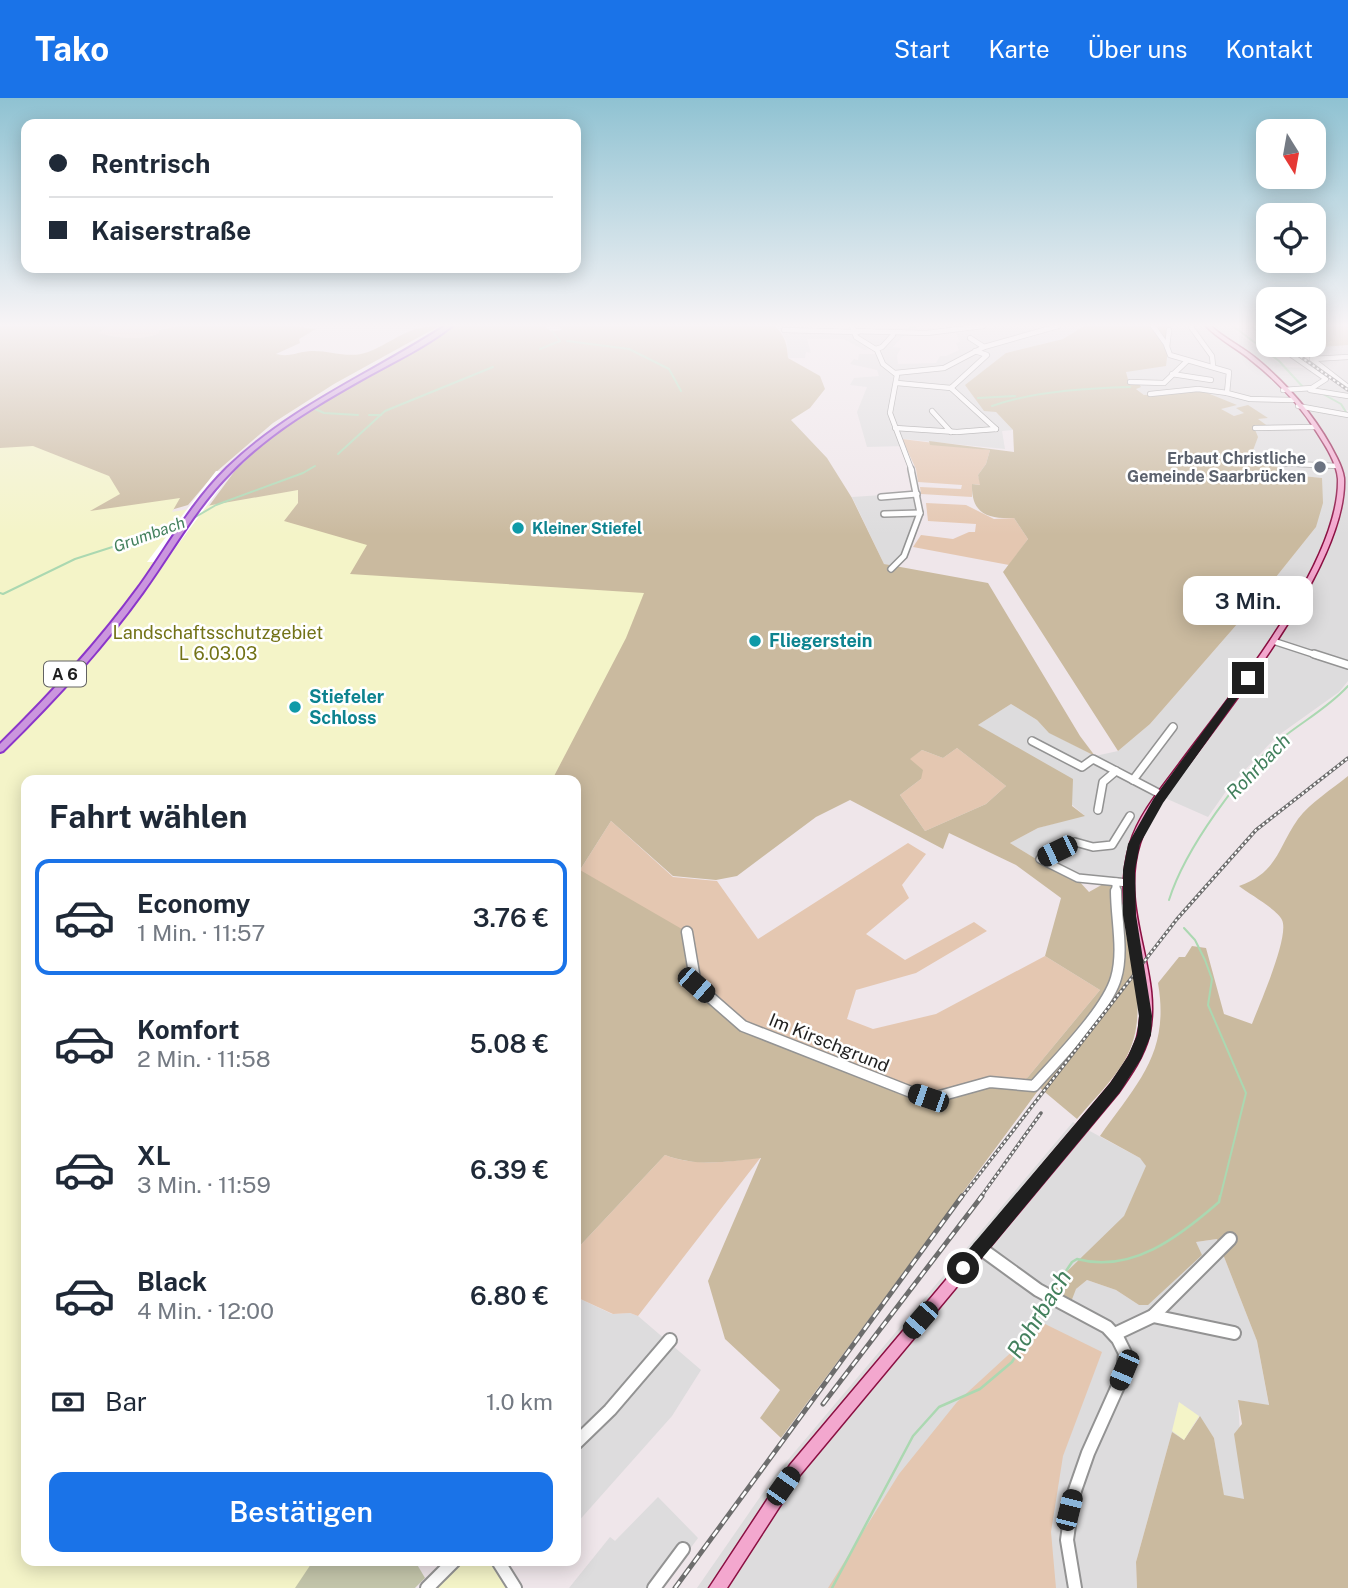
<!DOCTYPE html>
<html lang="de">
<head>
<meta charset="utf-8">
<style>
  body { margin:0; font-family:"Public Sans",sans-serif; background:#f2f2f3; color:#1f2937; height:100vh; display:flex; flex-direction:column; font-size:26px; white-space:nowrap }
  * { box-sizing:border-box; margin:0 }
  p { font-size:23px; color:#747a83 }
  .icon { flex:none; width:38px; height:38px; fill:none; stroke:currentColor; stroke-width:2; stroke-linecap:round; stroke-linejoin:round }
  .map { position:relative; flex:1; overflow:hidden }
  .sheet { position:absolute; left:21px; top:677px; width:560px; height:791px; display:flex; flex-direction:column; background:#fff; border-radius:14px; box-shadow:0 4px 18px #0003 }
  .sheet>* { flex:none }
  .guide { position:absolute; left:21px; top:21px; width:560px; height:154px; border-radius:14px; box-shadow:0 4px 18px #0003; display:grid; align-content:center; height:154px; padding:0 28px; background:#fff }
  .needle { width:46px; rotate:169deg }
  .fabs { position:absolute; left:1256px; top:21px; display:grid; gap:14px }
  .fabs a { display:grid; place-items:center; width:70px; height:70px; border-radius:14px; background:#fff; box-shadow:0 4px 18px #0003; font-size:35px }
  .end { position:absolute; width:32px; height:32px; margin:-16px; border:9px solid #1f1f1f; background:#fff; box-shadow:0 0 0 4px #fff }
  .from { border-radius:50% }
  .bubble { position:absolute; height:49px; border-radius:14px; background:#fff; box-shadow:0 4px 18px #0003; font-size:23px; font-weight:600; line-height:49px; text-align:center }
  .car { position:absolute; width:21px; height:42px; margin:-21px -10px; border-radius:9px; box-shadow:0 0 5px 2px #0007; background:linear-gradient(#222 24%,#8ab4d8 0 40%,#222 0 76%,#8ab4d8 0 86%,#222 0) }
  .guide b { display:flex; align-items:center; gap:24px; height:66px; font-size:26px }
  .guide b+b { border-top:2px solid #e0e1e3 }
  .guide i { width:18px; height:18px; background:#1f2937 }
  ul { padding:0; list-style:none }
  li { display:flex; align-items:center; gap:21px; height:116px; margin:0 14px 10px; padding:0 14px; border:4px solid transparent; border-radius:14px }
  li div { flex:1 }
  li b { display:block; font-size:26px }
  li em { font-style:normal; font-weight:600 }
  li.current { border-color:#1a73e8 }
  li>.icon { width:63px; height:63px; stroke-width:1.5 }
  h2 { padding:0 28px; font-size:32px; line-height:84px }
  .pay { display:flex; align-items:center; gap:18px; height:77px; padding:0 28px; font-size:26px }
  .pay p { margin-inline-start:auto }
  .cta { display:flex; gap:14px; margin-top:auto; padding:14px 28px }
  .cta a { flex:1; height:80px; border-radius:14px; background:#1a73e8; color:#fff; font-size:28px; font-weight:600; line-height:80px; text-align:center }
  header { display:flex; align-items:center; gap:42px; box-sizing:border-box; height:98px; padding:0 35px; background:#1a73e8; color:#fff }
  header strong { font-size:33px }
  nav { display:flex; gap:38px; margin-inline-start:auto; font-size:24px }
  .map>svg:first-child { display:block }
  .residential { fill:#dddcdd }
  .grass { fill:#e4c7b1 }
  .forest { fill:#caba9f; fill-rule:evenodd }
  .cemetery { fill:#c3c5aa }
  .park { fill:#f4f4c8 }
  .pier { fill:#fff }
  .lines { fill:none; stroke-linecap:round; stroke-linejoin:round }
  .stream-far1 { stroke:#abd8b1; stroke-width:2 }
  .stream { stroke:#abd8b1; stroke-width:2.5 }
  .minor-far4-casing { stroke:#939393; stroke-width:6 }
  .minor-far3-casing { stroke:#939393; stroke-width:8 }
  .minor-far2-casing { stroke:#939393; stroke-width:10 }
  .minor-far1-casing { stroke:#939393; stroke-width:13 }
  .minor-casing { stroke:#939393; stroke-width:16 }
  .major-casing { stroke:#8b0f42; stroke-width:3 }
  .highway-casing { stroke:#8b36ca; stroke-width:4 }
  .minor-far4 { stroke:#fff; stroke-width:4.5 }
  .minor-far3 { stroke:#fff; stroke-width:5 }
  .minor-far2 { stroke:#fff; stroke-width:7 }
  .minor-far1 { stroke:#fff; stroke-width:10 }
  .minor { stroke:#fff; stroke-width:12 }
  .major { fill:#f3a7ce; fill-rule:evenodd }
  .highway { fill:#cb96de; fill-rule:evenodd }
  .rail-far1-casing { stroke:#6d6d6d; stroke-width:3.5 }
  .rail-casing { stroke:#6d6d6d; stroke-width:5 }
  .rail-far1 { stroke:#fff; stroke-width:2; stroke-dasharray:2.5; stroke-linecap:butt }
  .rail { stroke:#fff; stroke-width:2.5; stroke-dasharray:8; stroke-linecap:butt }
  .route { fill:#1f1f1f }
  .worship-dot { fill:#6b7280; stroke:#fff; stroke-width:2.5 }
  .culture-dot { fill:#0f9aa8; stroke:#fff; stroke-width:2.5 }
  .labels { text-anchor:middle; stroke-width:5; stroke-linejoin:round; paint-order:stroke }
  .far-worship-label { font-size:16px; font-weight:bold; fill:#5b616d; stroke:#fff; text-anchor:end }
  .far-culture-label { font-size:16px; font-weight:bold; fill:#0d838f; stroke:#fff; text-anchor:start }
  .far-water-label { font-size:16px; font-style:italic; fill:#43805d; stroke:#fff }
  .shield { fill:#fff; stroke:#626262; stroke-width:2 }
  .shield-label { font-size:16px; font-weight:bold; fill:#1f1f1f }
  .park-label { font-size:18px; fill:#737317; stroke:#fff }
  .culture-label { font-size:18px; font-weight:bold; fill:#0d838f; stroke:#fff; text-anchor:start }
  .street-label { font-size:18px; fill:#1f1f1f; stroke:#fff }
  .water-label { font-size:19px; font-style:italic; fill:#43805d; stroke:#fff }
  .near-water-label { font-size:23px; font-style:italic; fill:#43805d; stroke:#fff }
</style>
</head>
<body>
<header>
<strong>Tako</strong>
<nav><a>Start</a><a>Karte</a><a>Über uns</a><a>Kontakt</a></nav>
</header>
<div class="map">
<svg width="1348" height="1490" viewBox="0 0 1348 1490">
  <rect width="100%" height="100%" fill="#efe6ea"/>
  <g class="residential">
    <polygon points="779,228 798,228 798,233 905,236 893,249 901,250 897,257 898,266 936,265 940,258 946,258 959,252 956,245 960,244 956,235 997,228 1084,228 1063,241 1006,255 996,314 1013,332 1002,333 1005,351 903,341 904,348 867,349 857,314 867,289 850,287 854,280 879,278 877,272 850,266 854,261 858,262 859,256 877,256 873,250 864,252 844,241 807,241 811,255 806,254 805,260 788,260 787,244"/>
    <polygon points="1171,228 1228,228 1284,269 1311,270 1348,294 1348,312 1343,312 1348,319 1348,583 1339,594 1276,639 1229,689 1208,719 1156,696 1129,744 1121,786 1105,785 1051,770 1010,745 1038,730 1084,717 978,627 1011,606 1037,622 1050,635 1095,658 1118,653 1150,626 1252,509 1316,429 1322,380 1293,377 1252,355 1253,329 1267,328 1257,321 1266,320 1237,310 1245,315 1234,318 1219,311 1235,307 1200,292 1144,297 1129,285 1126,275"/>
    <polygon points="1314,246 1348,247 1348,288 1301,252 1309,252 1307,247"/>
    <polygon points="913,395 916,418 900,458 891,468 884,466 852,399"/>
    <polygon points="1073,1024 1140,1060 1147,1067 1124,1119 1051,1190 1076,1191 1087,1182 1116,1192 1139,1207 1196,1144 1217,1141 1257,1243 1269,1308 1238,1302 1244,1402 1224,1398 1214,1340 1199,1318 1184,1343 1172,1334 1136,1464 1137,1490 697,1490 776,1376"/>
    <polygon points="576,1199 612,1216 630,1215 638,1218 701,1272 672,1318 576,1426"/>
    <polygon points="658,1399 698,1440 661,1490 569,1490 610,1439 615,1443"/>
  </g>
  <g class="grass">
    <path d="M108 228H178L159 231V235C144 243 115 240 98 235Z"/>
    <polygon points="902,341 990,352 986,366 978,377 981,387 972,386 972,399 921,396 920,389 961,391 962,387 918,384 916,371"/>
    <polygon points="926,405 966,407 994,421 1014,420 1028,441 1009,467 913,449 921,437 953,441 969,434 975,434 976,426 928,423"/>
    <polygon points="957,650 1006,688 986,706 925,733 900,697 921,681 909,661 922,652 943,660"/>
    <polygon points="611,723 673,779 717,783 758,841 908,745 926,756 902,787 909,800 866,836 905,862 974,824 987,833 916,875 856,892 847,921 873,931 936,916 1045,858 1100,892 1028,979 1016,989 939,1001 743,928 580,772"/>
    <path d="M665 1057C696 1069 729 1064 761 1059L638 1218 630 1215 613 1216 576 1199V1152Z"/>
    <polygon points="1043,1225 1102,1254 1063,1358 1051,1434 1056,1490 828,1490 899,1376 957,1304"/>
  </g>
  <g class="forest">
    <path d="M0 228H108L99 235C115 240 144 243 159 235V232L178 228H293L316 231 299 241 300 245 276 256C290 260 301 252 314 253 332 253 350 261 368 254 396 243 406 228 439 228L334 286 273 325 216 374 188 407 0 462Z"/>
    <path d="M452 228H552L545 229 551 233 562 232 558 228H775C785 238 787 246 788 260L820 278 825 291 810 310 791 322 827 360 852 400 884 466 988 485 1080 638 1095 658 1049 635 1037 622 1011 606 978 627 1073 681 1072 708 1085 718 1038 730 1010 745 1051 770 1078 782 1089 794 1105 785 1121 786C1122 799 1121 812 1124 824 1131 870 1150 917 1125 962 1112 984 1093 1002 1077 1021L1040 990 781 1340 760 1320 780 1292 725 1241 708 1183 761 1060C728 1064 696 1069 665 1057L576 1152V682H26V1463L0 1490V661L170 461 234 374 264 345 322 303ZM957 650 1006 688 986 706 925 733 900 697 921 681 923 672 910 661 922 652 943 660ZM850 702 943 751 949 735 1016 767 1061 800 1045 858 1100 892 1028 979 1016 989 972 988 928 1001 743 928 696 888 687 834 580 772 611 723 673 778 716 782 737 778 816 719Z"/>
    <path d="M1084 228H1171L1166 268 1126 274 1129 285 1139 286 1141 289 1136 291 1144 297 1200 292 1237 307 1221 311 1234 318 1244 315 1236 310 1248 307 1268 320 1258 321 1269 329H1254L1258 339 1252 355 1293 377 1322 380 1323 405 1316 429 1252 509 1150 626 1118 653 1003 474 1028 441 1014 420C988 421 971 416 972 386L980 387 978 377 986 366 990 352 930 347 929 343 1014 354 1013 332 996 314 984 313 965 287 1006 255 1063 241Z"/>
    <polygon points="1314,228 1348,228 1348,247 1322,249 1314,246"/>
    <path d="M1348 678V1490H1137L1136 1464 1172 1334 1184 1342 1200 1318 1214 1340 1224 1397 1244 1401 1234 1336 1242 1326 1238 1302 1269 1307 1257 1243 1217 1141 1196 1144 1202 1157 1148 1207H1139L1116 1192 1087 1182 1076 1191 1071 1204 1051 1189 1124 1118 1146 1068 1140 1060 1100 1038C1138 984 1170 955 1158 885L1179 859H1185L1192 848 1206 850 1224 916 1252 926C1259 907 1290 838 1282 822 1277 811 1249 796 1239 788 1278 774 1277 751 1298 721 1310 705 1332 691 1348 678Z"/>
  </g>
  <polygon class="cemetery" points="229,1463 415,1463 425,1480 415,1490 249,1490"/>
  <g class="park">
    <polygon points="33,348 109,378 120,396 90,413 180,400 172,414 298,392 298,405 284,423 367,447 350,476 644,495 626,540 552,682 26,682 26,1463 313,1463 295,1490 0,1490 0,350"/>
    <polygon points="1179,1304 1199,1318 1184,1342 1172,1333"/>
    <polygon points="462,1463 490,1463 507,1490 435,1490"/>
  </g>
  <polygon class="pier" points="216,373 232,374 165,464 147,464"/>
  <g class="lines">
    <g class="stream-far1">
      <polyline points="1233,228 1279,263 1303,289"/>
      <polyline points="909,230 919,228"/>
      <polyline points="567,243 629,251 669,271 681,293"/>
      <polyline points="540,251 560,243 552,233"/>
      <polyline points="1323,296 1341,306 1346,314"/>
      <polyline points="978,300 1015,298"/>
      <path d="M992 308C1030 294 1089 290 1130 289"/>
      <polyline points="313,310 324,315 358,317"/>
      <polyline points="369,317 381,317"/>
      <polyline points="338,356 385,313 493,269"/>
      <polyline points="192,421 216,407 303,375 315,368"/>
      <polyline points="0,495 3,496 75,461 181,427"/>
      <path d="M1169 802C1185 751 1240 675 1281 641 1303 623 1328 610 1348 588"/>
      <polyline points="1184,830 1195,842 1205,862 1212,881 1208,907 1246,995 1220,1100"/>
    </g>
    <g class="stream">
      <path d="M1052 1194 1072 1164 1077 1161C1132 1176 1180 1138 1219 1104L1220 1098"/>
      <polyline points="832,1490 913,1338 939,1309 980,1291 1012,1264 1048,1202"/>
    </g>
    <defs>
      <g id="minor-far4">
        <polyline points="852,228 856,239 877,252 883,266 897,277 890,315 912,373"/>
        <polyline points="1153,228 1166,246 1170,257 1229,274 1227,295 1250,301 1293,302"/>
        <polyline points="1255,228 1269,240"/>
        <polyline points="1191,229 1212,258 1213,268"/>
        <polyline points="784,232 858,234"/>
        <polyline points="853,233 927,235 983,228"/>
        <polyline points="970,240 984,249"/>
        <polyline points="1277,247 1326,281 1312,290 1283,292"/>
        <polyline points="1167,249 1169,232"/>
        <polyline points="876,251 882,249 893,237"/>
        <polyline points="1312,261 1348,289"/>
        <polyline points="1312,261 1348,259"/>
        <polyline points="895,275 944,270 984,249 1058,228"/>
        <polyline points="1172,276 1211,282"/>
        <polyline points="1130,284 1164,285 1187,263"/>
        <polyline points="897,285 951,290"/>
        <polyline points="951,290 996,331"/>
        <polyline points="951,290 987,257 975,253"/>
        <polyline points="1310,292 1348,298"/>
        <polyline points="1150,296 1198,291 1227,295"/>
        <polyline points="1298,308 1348,317"/>
        <polyline points="932,313 951,334"/>
        <polyline points="895,330 957,334 996,331"/>
        <polyline points="1255,330 1315,329"/>
        <polyline points="1273,365 1338,368"/>
      </g>
      <g id="minor-far3">
        <polyline points="881,399 917,396"/>
        <polyline points="884,416 920,415"/>
        <polyline points="891,471 904,458 920,415 911,371"/>
        <polyline points="1273,543 1319,558"/>
      </g>
      <g id="minor-far2">
        <polyline points="1314,556 1348,567"/>
        <polyline points="1032,643 1082,669 1093,661 1162,697"/>
        <polyline points="1133,682 1173,629"/>
        <polyline points="1098,712 1103,684 1116,673"/>
        <polyline points="1128,785 1078,780 1040,761 1075,744 1093,749 1112,747 1130,718"/>
        <polyline points="1116,795 1116,784"/>
      </g>
      <path id="minor-far1" d="M687 834 696 887 743 928 911 994 936 999 990 984 1034 988C1057 962 1107 912 1116 880 1124 853 1116 821 1116 793"/>
      <g id="minor">
        <polyline points="980,1150 1038,1192 1107,1229 1118,1241 1125,1255 1123,1277 1088,1355 1073,1398 1067,1442 1075,1490"/>
        <polyline points="1153,1218 1234,1235"/>
        <polyline points="1115,1236 1153,1218 1230,1141"/>
        <polyline points="576,1345 610,1312 670,1242"/>
        <polyline points="498,1463 515,1490"/>
        <polyline points="427,1490 454,1463"/>
        <polyline points="654,1490 683,1451"/>
      </g>
      <path id="major" d="M1206 228H1211C1225 241 1243 249 1258 262 1290 289 1319 323 1337 360 1340 366 1343 373 1344 380 1348 460 1240 596 1193 660 1174 686 1150 713 1140 745 1118 813 1164 875 1149 938 1144 958 1131 977 1119 994L800 1377 727 1490H709L790 1367 1111 986C1121 972 1132 957 1137 940 1148 901 1132 858 1126 820 1122 795 1123 770 1130 746 1139 715 1164 687 1183 661 1232 595 1340 465 1338 381 1337 365 1325 347 1316 333 1300 307 1276 282 1252 263 1237 250 1219 242 1206 228Z"/>
      <path id="highway" d="M445 228H452C427 248 397 262 370 277 320 305 271 333 231 374 196 409 172 454 143 494 102 551 54 603 3 653L0 654V646C50 597 97 546 138 490 167 450 191 405 227 370 290 309 372 275 445 228Z"/>
    </defs>
    <use href="#minor-far4" class="minor-far4-casing"/>
    <use href="#minor-far3" class="minor-far3-casing"/>
    <use href="#minor-far2" class="minor-far2-casing"/>
    <use href="#minor-far1" class="minor-far1-casing"/>
    <use href="#minor" class="minor-casing"/>
    <use href="#major" class="major-casing"/>
    <use href="#highway" class="highway-casing"/>
    <use href="#minor-far4" class="minor-far4"/>
    <use href="#minor-far3" class="minor-far3"/>
    <use href="#minor-far2" class="minor-far2"/>
    <use href="#minor-far1" class="minor-far1"/>
    <use href="#minor" class="minor"/>
    <use href="#major" class="major"/>
    <use href="#highway" class="highway"/>
    <defs>
      <g id="rail-far1">
        <polyline points="1262,228 1269,235"/>
        <polyline points="1284,247 1348,292"/>
        <polyline points="961,1100 1177,821 1256,732 1348,660"/>
        <polyline points="980,1100 1041,1015"/>
      </g>
      <g id="rail">
        <polyline points="823,1306 982,1098"/>
        <polyline points="675,1490 962,1098"/>
      </g>
    </defs>
    <use href="#rail-far1" class="rail-far1-casing"/>
    <use href="#rail" class="rail-casing"/>
    <use href="#rail-far1" class="rail-far1"/>
    <use href="#rail" class="rail"/>
  </g>
  <linearGradient id="sky" x2="0" y2="1"><stop stop-color="#8fc2d2"/><stop offset="0.52" stop-color="#f8f4f6"/><stop offset="1" stop-color="#f8f4f6" stop-opacity="0"/></linearGradient>
  <rect width="1348" height="437" fill="url(#sky)"/>
  <polygon class="route" points="1244,578 1252,580 1163,705 1140,746 1135,772 1136,817 1152,918 1151,937 1141,961 1120,994 969,1176 963,1178 958,1176 955,1170 958,1164 1110,985 1128,958 1137,937 1139,918 1123,817 1123,772 1128,746 1154,700"/>
  <circle class="worship-dot" cx="1320" cy="369" r="7"/>
  <g class="culture-dot">
    <circle cx="518" cy="430" r="7"/>
    <circle cx="755" cy="543" r="7"/>
    <circle cx="295" cy="609" r="7"/>
  </g>
  <g class="labels">
    <g class="far-worship-label">
      <text x="1306" y="366">Erbaut Christliche<tspan x="1306" dy="18">Gemeinde Saarbrücken</tspan></text>
    </g>
    <g class="far-culture-label">
      <text x="532" y="436">Kleiner Stiefel</text>
    </g>
    <g class="far-water-label">
      <text transform="translate(149 436) rotate(-20)" y="6">Grumbach</text>
    </g>
    <rect class="shield" x="44" y="563.5" width="42" height="25" rx="5"/>
    <g class="shield-label">
      <text x="65" y="582">A 6</text>
    </g>
    <g class="park-label">
      <text x="218" y="541">Landschaftsschutzgebiet<tspan x="218" dy="21">L 6.03.03</tspan></text>
    </g>
    <g class="culture-label">
      <text x="769" y="549">Fliegerstein</text>
      <text x="309" y="605">Stiefeler<tspan x="309" dy="21">Schloss</tspan></text>
    </g>
    <g class="street-label">
      <text transform="translate(829 945) rotate(22)" y="6">Im Kirschgrund</text>
    </g>
    <g class="water-label">
      <text transform="translate(1258 668) rotate(-46)" y="7">Rohrbach</text>
    </g>
    <g class="near-water-label">
      <text transform="translate(1039 1216) rotate(-58)" y="8">Rohrbach</text>
    </g>
  </g>
</svg>
<div class="fabs">
<a><svg class="needle" viewBox="-14 -14 28 28"><path d="M0-13l5 13h-10z" fill="#e53935"/><path d="M0 13l5-13h-10z" fill="#747a83"/></svg></a>
<a><svg class="icon" aria-label="locate" viewBox="0 0 24 24"><circle cx="12" cy="12" r="6"/><path d="M12 2v4M12 18v4M2 12h4M18 12h4"/></svg></a>
<a><svg class="icon" aria-label="layers" viewBox="0 0 24 24"><path d="M12 4l9 5-9 5-9-5zM3 14l9 5 9-5"/></svg></a>
</div>
<i class="end from" style="left:963px;top:1170px"></i>
<i class="end" style="left:1248px;top:580px"></i>
<div class="bubble" style="left:1183px;top:478px;width:130px">3 Min.</div>
<i class="car" style="left:1057px;top:753px;rotate:244deg"></i>
<i class="car" style="left:696px;top:887px;rotate:131deg"></i>
<i class="car" style="left:928px;top:1000px;rotate:289deg"></i>
<i class="car" style="left:920px;top:1222px;rotate:221deg"></i>
<i class="car" style="left:1124px;top:1272px;rotate:203deg"></i>
<i class="car" style="left:783px;top:1388px;rotate:35deg"></i>
<i class="car" style="left:1069px;top:1412px;rotate:14deg"></i>
<div class="guide">
<b><i class="from"></i>Rentrisch</b>
<b><i></i>Kaiserstraße</b>
</div>
<section class="sheet">
<h2>Fahrt wählen</h2>
<ul>
<li class="current"><svg class="icon" aria-label="car" viewBox="0 0 24 24"><path d="M5 17H2v-5l4-1 3-4h7l3 4 3 1v5h-3M9 17h6M6 11h13"/><circle cx="7" cy="17" r="2"/><circle cx="17" cy="17" r="2"/></svg><div><b>Economy</b><p>1 Min. · 11:57</p></div><em>3.76 €</em></li>
<li><svg class="icon" aria-label="car" viewBox="0 0 24 24"><path d="M5 17H2v-5l4-1 3-4h7l3 4 3 1v5h-3M9 17h6M6 11h13"/><circle cx="7" cy="17" r="2"/><circle cx="17" cy="17" r="2"/></svg><div><b>Komfort</b><p>2 Min. · 11:58</p></div><em>5.08 €</em></li>
<li><svg class="icon" aria-label="car" viewBox="0 0 24 24"><path d="M5 17H2v-5l4-1 3-4h7l3 4 3 1v5h-3M9 17h6M6 11h13"/><circle cx="7" cy="17" r="2"/><circle cx="17" cy="17" r="2"/></svg><div><b>XL</b><p>3 Min. · 11:59</p></div><em>6.39 €</em></li>
<li><svg class="icon" aria-label="car" viewBox="0 0 24 24"><path d="M5 17H2v-5l4-1 3-4h7l3 4 3 1v5h-3M9 17h6M6 11h13"/><circle cx="7" cy="17" r="2"/><circle cx="17" cy="17" r="2"/></svg><div><b>Black</b><p>4 Min. · 12:00</p></div><em>6.80 €</em></li>
</ul>
<div class="pay"><svg class="icon" aria-label="cash" viewBox="0 0 24 24"><path d="M3 7h18v10H3z"/><circle cx="12" cy="12" r="2"/></svg>Bar<p>1.0 km</p></div>
<div class="cta"><a>Bestätigen</a></div>
</section>
</div>
</body>
</html>
